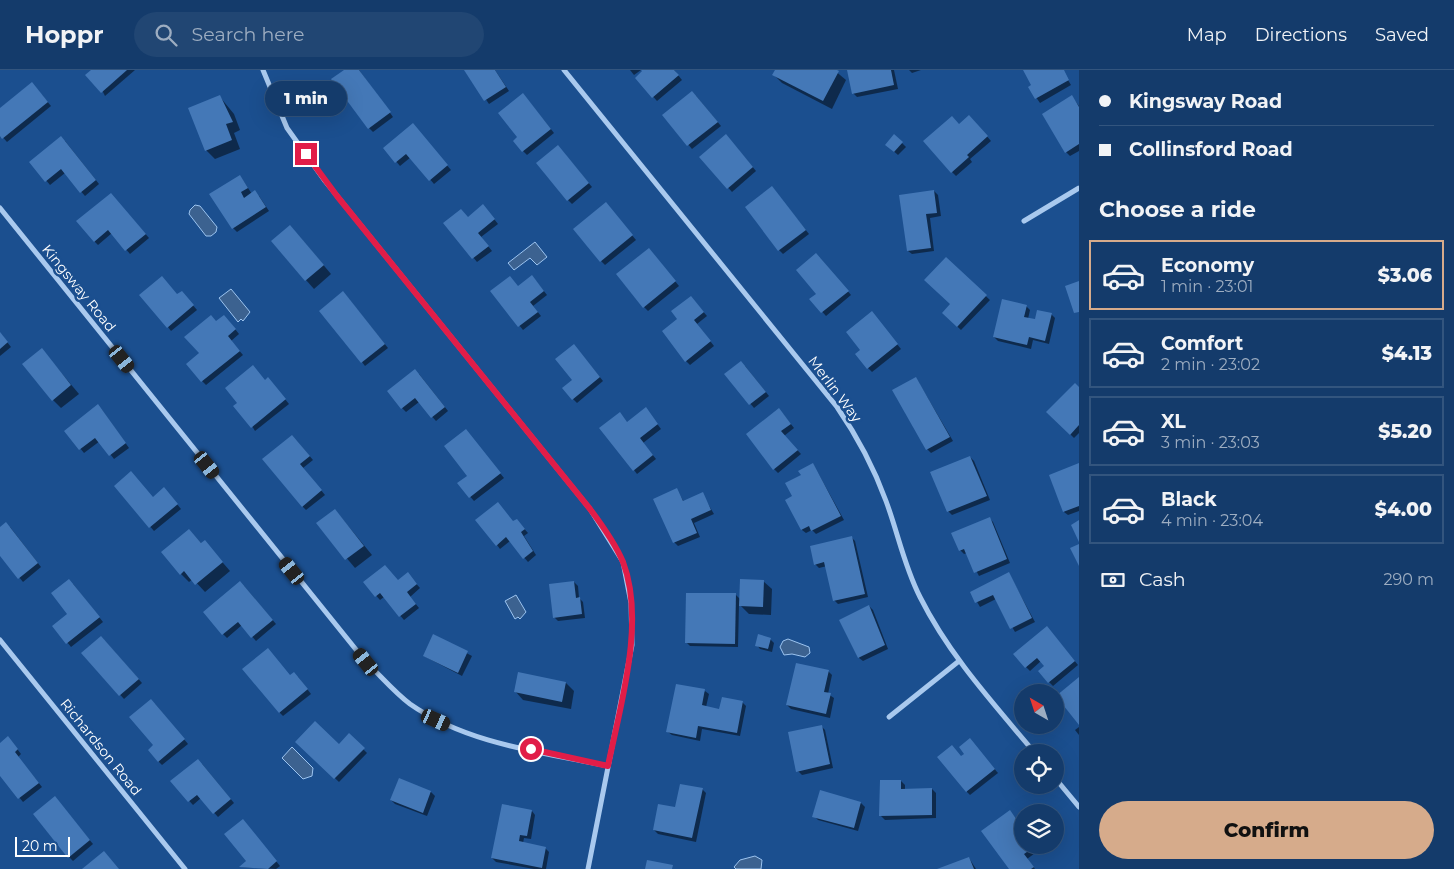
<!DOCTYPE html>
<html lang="en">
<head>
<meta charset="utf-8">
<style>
  body { margin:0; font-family:Montserrat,sans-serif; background:#214673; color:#f1f3f6; height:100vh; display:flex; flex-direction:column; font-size:19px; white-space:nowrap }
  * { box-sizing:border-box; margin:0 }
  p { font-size:16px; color:#9dadc1 }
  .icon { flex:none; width:28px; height:28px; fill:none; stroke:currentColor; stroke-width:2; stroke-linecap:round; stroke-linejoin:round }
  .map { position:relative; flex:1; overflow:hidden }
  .side { display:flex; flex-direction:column; background:#143b6b; width:375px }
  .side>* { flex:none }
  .guide { display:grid; align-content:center; height:110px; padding:0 20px; background:#143b6b }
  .needle { width:32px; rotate:321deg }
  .tools { position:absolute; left:1014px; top:614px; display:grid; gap:10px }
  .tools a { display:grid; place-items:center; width:50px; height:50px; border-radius:50%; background:#143b6b; box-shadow:0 5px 20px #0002,0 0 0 1px #33557e; font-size:25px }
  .scale { position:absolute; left:15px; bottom:12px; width:55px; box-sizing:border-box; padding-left:5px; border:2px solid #fff; border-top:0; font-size:14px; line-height:18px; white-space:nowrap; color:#fff; -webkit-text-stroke:4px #1b4f8f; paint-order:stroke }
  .end { position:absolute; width:22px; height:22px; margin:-11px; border:6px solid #e11d48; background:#fff; box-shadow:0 0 0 2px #fff }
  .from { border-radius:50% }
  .bubble { position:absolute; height:35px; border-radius:18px; background:#143b6b; box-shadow:0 5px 20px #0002,0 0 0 1px #33557e; font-size:16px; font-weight:800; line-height:35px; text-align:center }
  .car { position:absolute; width:15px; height:30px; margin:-15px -8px; border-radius:6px; box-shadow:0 0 4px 1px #0007; background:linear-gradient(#222 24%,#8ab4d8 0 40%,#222 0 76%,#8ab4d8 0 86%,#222 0) }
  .guide b { display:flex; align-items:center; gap:18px; height:48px; font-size:19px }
  .guide b+b { border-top:1px solid #33557e }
  .guide i { width:12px; height:12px; background:#f1f3f6 }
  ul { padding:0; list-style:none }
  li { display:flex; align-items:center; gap:15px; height:70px; margin:0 10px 8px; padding:0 10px; border:2px solid #33557e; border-radius:0px }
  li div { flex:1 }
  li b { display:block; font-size:19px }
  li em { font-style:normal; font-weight:800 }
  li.active { border-color:#d6ab8b }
  li>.icon { width:45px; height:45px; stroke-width:1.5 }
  h2 { padding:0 20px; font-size:22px; line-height:60px }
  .pay { display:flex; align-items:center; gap:12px; height:55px; padding:0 20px; font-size:19px }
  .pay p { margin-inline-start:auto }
  .button { display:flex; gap:10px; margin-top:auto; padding:10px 20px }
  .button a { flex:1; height:58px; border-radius:30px; background:#d6ab8b; color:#111; font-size:20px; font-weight:800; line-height:58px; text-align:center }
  header { display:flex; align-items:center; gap:30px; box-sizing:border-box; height:70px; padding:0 25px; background:#143b6b; border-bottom:1px solid #33557e }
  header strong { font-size:24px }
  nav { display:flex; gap:28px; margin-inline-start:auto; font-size:18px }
  .search { width:350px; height:45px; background:#214673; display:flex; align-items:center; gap:12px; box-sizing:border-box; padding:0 18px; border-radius:28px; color:#9dadc1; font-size:19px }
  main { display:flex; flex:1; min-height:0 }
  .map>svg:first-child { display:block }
  .water { fill:#3c6290; stroke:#9cc4f0 }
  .shadow { fill:#0007 }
  .building { fill:#4478b7 }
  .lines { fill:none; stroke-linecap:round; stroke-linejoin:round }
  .street { stroke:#a9c9ee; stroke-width:5 }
  .route { stroke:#e11d48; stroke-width:6 }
  .labels { text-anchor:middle; stroke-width:5; stroke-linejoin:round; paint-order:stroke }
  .street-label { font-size:14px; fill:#fff; stroke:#1b4f8f }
</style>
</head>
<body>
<header>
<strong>Hoppr</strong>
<div class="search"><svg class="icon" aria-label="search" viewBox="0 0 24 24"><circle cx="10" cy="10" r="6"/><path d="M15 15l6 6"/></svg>Search here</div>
<nav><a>Map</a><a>Directions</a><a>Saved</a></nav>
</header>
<main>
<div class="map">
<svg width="1079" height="799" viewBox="0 0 1079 799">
  <rect width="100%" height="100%" fill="#1b4f8f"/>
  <g class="water">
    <polygon points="195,135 200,136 217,157 216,162 211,166 206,166 189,144 190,140"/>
    <polygon points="535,172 547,187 537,195 530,188 514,200 508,193"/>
    <polygon points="231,219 250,242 243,251 241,249 238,252 219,228"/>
    <polygon points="516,525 526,542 520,549 518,547 515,549 505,531"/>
    <polygon points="788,569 809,577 810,583 805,587 792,584 784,585 780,577 783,571"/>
    <polygon points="292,677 313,698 312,706 303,709 282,688"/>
    <polygon points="755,786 762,790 761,799 736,799 734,797 740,790"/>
  </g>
  <g class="shadow">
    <polygon points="92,0 135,0 105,26"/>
    <polygon points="346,0 359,0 393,47 373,62 369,58"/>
    <polygon points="466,0 495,0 509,21 489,34"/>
    <polygon points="630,0 641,0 634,5"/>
    <polygon points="643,0 674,0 682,10 657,31 637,8"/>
    <polygon points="776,0 834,0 846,10 832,39 782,13 774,5"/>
    <polygon points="848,0 894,0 898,19 857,27 853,23"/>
    <polygon points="909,0 921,0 912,3"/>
    <polygon points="1025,0 1062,0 1071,15 1040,33 1029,17 1033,15"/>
    <polygon points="36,18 51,36 7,72 0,64 0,40"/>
    <polygon points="696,26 721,56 692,79 664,46"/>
    <polygon points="220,27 234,44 240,60 234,63 240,79 215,89 206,80"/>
    <polygon points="1072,27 1079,36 1079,81 1070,86 1066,82"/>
    <polygon points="527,29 554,63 527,85 523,81 519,68"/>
    <polygon points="973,50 991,71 970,89 972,92 956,106 952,102 959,56"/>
    <polygon points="416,59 451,100 434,114 411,87 400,96 385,78"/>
    <polygon points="730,70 756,101 732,122 701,87"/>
    <polygon points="65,71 99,114 85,126 65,103 50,115 31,92"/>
    <polygon points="902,73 906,77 898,85 890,78"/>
    <polygon points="562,81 592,117 572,134 568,130"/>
    <polygon points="240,106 252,124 259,126 269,141 237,162 233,158"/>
    <polygon points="772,118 809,164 783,184 779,180"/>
    <polygon points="934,121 938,125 941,146 930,148 934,181 912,184 908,181"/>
    <polygon points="114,128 149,168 130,184 112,163 98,175 94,171"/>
    <polygon points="609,138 636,170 605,195 601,191"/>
    <polygon points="487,140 498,154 481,167 492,181 477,192 445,153 468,148"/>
    <polygon points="298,165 331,204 314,219 306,210"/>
    <polygon points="649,179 679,216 648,241 644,237"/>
    <polygon points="820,188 851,225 826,246 811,229 818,224"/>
    <polygon points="946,189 990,230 961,260 943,243 951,235"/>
    <polygon points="536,211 547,225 533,236 541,246 523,260 492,222 519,218"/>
    <polygon points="177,225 185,226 197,240 171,261 168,257"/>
    <polygon points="347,227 388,278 365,296 362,292"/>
    <polygon points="694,231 707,246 697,254 714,276 690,295 686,291 679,249"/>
    <polygon points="1026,236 1030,240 1028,249 1036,251 1051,244 1055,248 1049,274 1033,270 1031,279 998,271 994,267"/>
    <polygon points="875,247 901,279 872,302 868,298 861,280"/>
    <polygon points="228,250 239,264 231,271 243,285 206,315 202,311 201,283 216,253"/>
    <polygon points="0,263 11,277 0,286"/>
    <polygon points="42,280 79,324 61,338 53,330"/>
    <polygon points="578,280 603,311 577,333 573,329"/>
    <polygon points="745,296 769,326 754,338 726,304"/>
    <polygon points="419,304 448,341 436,351 419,332 406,342 402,338"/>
    <polygon points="916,308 953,371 931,383 927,379"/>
    <polygon points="265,311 272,313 289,334 255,361 238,333"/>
    <polygon points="1079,319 1079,363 1074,368 1048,342"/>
    <polygon points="102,340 129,378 114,389 100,371 84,383 66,361"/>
    <polygon points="649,343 661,359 643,373 656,389 637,404 634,400 627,353"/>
    <polygon points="783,344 794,358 784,366 801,384 778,403 774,399"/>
    <polygon points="469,365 504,408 474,431 459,414 469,406"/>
    <polygon points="296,370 313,390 303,398 325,425 306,440 302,436"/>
    <polygon points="970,387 974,391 990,430 952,445 948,441"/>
    <polygon points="813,394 844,450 816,464 812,460 806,463 802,460 787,430 793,427 802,405"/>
    <polygon points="1079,395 1079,441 1068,445 1064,442"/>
    <polygon points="115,416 153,428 168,423 181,439 154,461"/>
    <polygon points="677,420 684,432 702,424 714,444 694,453 700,467 678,476 674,472 655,430"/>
    <polygon points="335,440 372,485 355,498 318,454"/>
    <polygon points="989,448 993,452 1010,493 979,506 967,483 964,484 960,480"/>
    <polygon points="514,453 520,454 528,463 524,466 536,485 528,492 510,471 500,479 497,475"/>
    <polygon points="10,457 41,497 23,512 0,484 0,458"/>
    <polygon points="189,460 202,474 205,472 230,501 205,522 193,509 189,512 181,504"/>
    <polygon points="851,467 855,471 868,527 838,534 834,530 827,496 819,498 815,494"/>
    <polygon points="1009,504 1035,552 1015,562 996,529 980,537 972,523"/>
    <polygon points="411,508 420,518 410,527 419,538 404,550 384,527 380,530 365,513 398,512"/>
    <polygon points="763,511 772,519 771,545 749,544 739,534 738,577 690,576 686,572 735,524 741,530"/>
    <polygon points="574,512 578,516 579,528 583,532 585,548 558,551 554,547"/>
    <polygon points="73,514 103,552 71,577 54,556 69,544"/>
    <polygon points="244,516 276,554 256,571 242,555 227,568 223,564"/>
    <polygon points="869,536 873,540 888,579 863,591 859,588"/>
    <polygon points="1051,562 1078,595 1053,616 1049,612 1046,596 1041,591 1030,601 1026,597"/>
    <polygon points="434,566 472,586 462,606 424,586"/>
    <polygon points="770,569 774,573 772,582 760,579 757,575"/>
    <polygon points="105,571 142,613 124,629 83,583"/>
    <polygon points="828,601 832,605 828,624 834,628 830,648 791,639 787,635"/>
    <polygon points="290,606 298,607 311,624 283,646 279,642"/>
    <polygon points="566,613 574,621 571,639 523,630 515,621"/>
    <polygon points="705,621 709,624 706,637 720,640 742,632 746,636 740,666 702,659 700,671 672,665 668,662"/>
    <polygon points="155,634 188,674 162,695 158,691 154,675"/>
    <polygon points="821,656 825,660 833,698 802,705 798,701"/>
    <polygon points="1079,657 1079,665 1075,660"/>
    <polygon points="349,665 367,683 339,712 297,672 339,676"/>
    <polygon points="12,672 21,684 18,687 42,717 23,732 0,704 0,674"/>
    <polygon points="973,674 998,703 970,725 967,722 962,687"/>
    <polygon points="202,694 234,733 218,747 201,728 193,735 172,712"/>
    <polygon points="399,710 431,722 435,726 427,746 395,734 391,730"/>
    <polygon points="901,711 905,715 905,720 932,719 936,723 936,748 885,750 881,746"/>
    <polygon points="702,719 706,723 696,772 658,764 654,760"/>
    <polygon points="58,732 93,774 73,791 69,787"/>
    <polygon points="861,733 865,737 858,761 818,750 814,746"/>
    <polygon points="532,741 535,745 531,769 524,768 523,773 545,778 549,782 546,799 534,799 496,792 492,788"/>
    <polygon points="1010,741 1018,751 1022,748 1022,775 1046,775 1027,789 1035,799 1010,799"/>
    <polygon points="246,754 280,796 276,799 241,797 248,791"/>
    <polygon points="969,788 976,799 940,799"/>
  </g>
  <g class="building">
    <polygon points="91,0 127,0 101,23 85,5"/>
    <polygon points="344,0 359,0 391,42 368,59 331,9"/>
    <polygon points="464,0 495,0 506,17 484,31"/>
    <polygon points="641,0 674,0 679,5 652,28 635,8 642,1"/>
    <polygon points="775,0 837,0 839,1 823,31 772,5"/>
    <polygon points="847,0 891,0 894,15 852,24"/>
    <polygon points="1023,0 1064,0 1069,10 1035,29 1028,17 1031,15"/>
    <polygon points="32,12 48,32 2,69 0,66 0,38"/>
    <polygon points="692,21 718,52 687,76 662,45"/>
    <polygon points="523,23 551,59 522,82 513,71 517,67 498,43"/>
    <polygon points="220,25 233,52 226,54 232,70 205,81 188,38"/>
    <polygon points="1072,25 1079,37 1079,74 1065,83 1042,44"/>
    <polygon points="969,45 988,66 967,85 969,87 951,103 923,71 952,46 959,54"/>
    <polygon points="413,53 448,95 429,111 406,84 395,93 383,78"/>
    <polygon points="726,64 753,97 727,119 699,87"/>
    <polygon points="894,64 903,72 894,82 885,75"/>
    <polygon points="61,66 96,110 80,123 61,99 45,112 29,92"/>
    <polygon points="558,75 589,113 567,131 536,93"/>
    <polygon points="240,105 248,118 241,122 244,128 255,120 266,137 232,159 209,124"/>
    <polygon points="772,116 806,160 778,181 745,137"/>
    <polygon points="934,120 937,143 926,144 931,178 907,181 899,125"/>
    <polygon points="111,123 146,164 125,181 108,160 94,172 76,151"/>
    <polygon points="606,132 633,165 600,192 573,159"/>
    <polygon points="483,134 495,149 478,163 489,176 472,189 443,153 461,139 468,147"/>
    <polygon points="290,155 324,195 305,211 271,171"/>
    <polygon points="649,178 676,211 643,238 616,204"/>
    <polygon points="816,183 849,221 821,243 809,229 816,224 796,200"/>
    <polygon points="946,187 987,225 957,257 942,243 950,234 924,210"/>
    <polygon points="532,205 544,221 530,232 538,242 518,257 490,221 510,206 518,216"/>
    <polygon points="162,206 177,224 182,221 194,235 167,258 139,225"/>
    <polygon points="1079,211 1079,242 1074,243 1065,216"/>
    <polygon points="343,221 385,274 361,293 319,241"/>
    <polygon points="691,226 704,242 694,250 711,271 685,292 662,261 677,249 671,241"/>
    <polygon points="1002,229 1027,235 1024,247 1035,249 1037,240 1052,243 1045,271 1029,267 1027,275 993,267"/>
    <polygon points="872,241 898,274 867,299 855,284 860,280 846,262"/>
    <polygon points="211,245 216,251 224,245 236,259 228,266 240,281 201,312 186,294 199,283 184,267"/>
    <polygon points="0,262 8,272 0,279"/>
    <polygon points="574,274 600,307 572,330 562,318 572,310 555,289"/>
    <polygon points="42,278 71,315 52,331 22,294"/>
    <polygon points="741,291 766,322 749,335 724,304"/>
    <polygon points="253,295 265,310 268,307 286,329 251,358 233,336 237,333 225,318"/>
    <polygon points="415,299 445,337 431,348 415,328 401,339 387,321"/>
    <polygon points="916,307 950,367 926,380 892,320"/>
    <polygon points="1075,313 1079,317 1079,355 1070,365 1046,342"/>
    <polygon points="98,334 126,373 109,386 95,368 79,380 64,361"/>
    <polygon points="646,337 658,354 640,368 653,385 633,401 599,358 620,342 627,352"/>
    <polygon points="779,338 791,354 781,361 798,380 773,400 746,364"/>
    <polygon points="466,359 501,403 469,428 457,413 467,406 444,376"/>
    <polygon points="292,365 310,386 300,394 322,420 302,437 262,389"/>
    <polygon points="970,386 987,426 947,442 930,402"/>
    <polygon points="813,393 841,446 811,461 809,456 801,460 785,430 792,426 785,413 801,405 798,401"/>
    <polygon points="1079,393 1079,436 1063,442 1049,405"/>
    <polygon points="131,401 153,427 164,417 178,434 149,458 114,416"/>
    <polygon points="677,418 683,431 703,422 711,440 691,449 697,463 673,473 653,429"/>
    <polygon points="498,432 513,451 517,449 525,459 521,462 533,481 523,489 506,467 496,476 475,450"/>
    <polygon points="335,439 364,476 345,490 316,453"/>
    <polygon points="990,447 1007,489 974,503 964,479 959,481 951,463"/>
    <polygon points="1079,450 1079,472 1071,455"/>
    <polygon points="6,452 38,493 18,509 0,486 0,457"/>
    <polygon points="189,459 201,473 205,470 223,492 195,515 184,501 180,505 161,482"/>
    <polygon points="852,466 865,524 833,531 824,492 814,495 810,476"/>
    <polygon points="1079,474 1079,496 1070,478"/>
    <polygon points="385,495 398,510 408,502 417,514 407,522 416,534 399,547 380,523 375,527 363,512"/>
    <polygon points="1009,502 1032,548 1010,559 993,525 975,533 970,522"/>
    <polygon points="69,509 100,547 66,574 52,556 67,544 51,523"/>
    <polygon points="740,509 764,510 763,537 739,536"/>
    <polygon points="240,511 273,550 251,568 238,552 222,565 203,542"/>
    <polygon points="574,511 576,528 580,527 582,544 553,548 549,514"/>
    <polygon points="686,523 736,523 735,574 685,573"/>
    <polygon points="869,535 885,575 858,588 839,550"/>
    <polygon points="1047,556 1075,591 1048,613 1038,601 1044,596 1037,588 1025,598 1013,584"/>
    <polygon points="433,564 468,581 458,603 423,586"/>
    <polygon points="758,564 771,568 768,579 755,576"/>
    <polygon points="101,566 139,609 119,626 81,583"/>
    <polygon points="268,578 290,605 294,602 308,619 279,643 242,599"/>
    <polygon points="796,593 829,600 824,622 831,623 826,644 786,635"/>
    <polygon points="518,602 566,612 562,632 514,622"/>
    <polygon points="1079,607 1079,655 1056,626"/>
    <polygon points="676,614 705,619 702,635 719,639 722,627 743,631 737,663 698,656 696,668 666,662"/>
    <polygon points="151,629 185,669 158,692 148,680 153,675 129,647"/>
    <polygon points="315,651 339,674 349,663 365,678 334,709 295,672"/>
    <polygon points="822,655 830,694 796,702 788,662"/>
    <polygon points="8,666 18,679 15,682 39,713 18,729 0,706 0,673"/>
    <polygon points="970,668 995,699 966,722 937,687 952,675 961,686 964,684 959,677"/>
    <polygon points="198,689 231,729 213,744 197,725 188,732 170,711"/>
    <polygon points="399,708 431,721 423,743 390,730"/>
    <polygon points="880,710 901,710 901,719 932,718 932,745 879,746"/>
    <polygon points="680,714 703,718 692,768 653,760 658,734 675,737"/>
    <polygon points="820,720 861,732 854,758 812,747"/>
    <polygon points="55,726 90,770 68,788 33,744"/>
    <polygon points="502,734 532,740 527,766 520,765 519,771 546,777 542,798 491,788"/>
    <polygon points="1010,740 1017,750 1022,746 1022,775 1037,775 1024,784 1034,797 1031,799 1009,799 981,761"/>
    <polygon points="243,749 277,791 268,799 239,797 246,791 224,764"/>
    <polygon points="104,781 119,799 82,799"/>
    <polygon points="969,787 974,799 937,799"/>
    <polygon points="647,790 673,795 672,799 645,799"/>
  </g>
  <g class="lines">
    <g class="street">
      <polyline points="263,0 287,58 325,111 590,439 623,492 631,533 632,575 588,799"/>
      <path d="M564 0 837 337C857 366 874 398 886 431 898 463 904 496 920 527 949 585 993 633 1034 682"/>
      <path d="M0 138 366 592C380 605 394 622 410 634 467 674 541 682 608 696"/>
      <polyline points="1024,151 1079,118"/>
      <polyline points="0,570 185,799"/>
      <polyline points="889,647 959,591"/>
      <polyline points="1055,708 1079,737"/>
    </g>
  </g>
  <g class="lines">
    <path class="route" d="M306 84 337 126 590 439C602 455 615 473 623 492 646 552 620 636 608 696L531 679"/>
  </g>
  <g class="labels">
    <g class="street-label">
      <text transform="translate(79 218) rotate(51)" y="5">Kingsway Road</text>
      <text transform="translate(835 319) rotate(53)" y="5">Merlin Way</text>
      <text transform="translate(101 677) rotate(51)" y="5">Richardson Road</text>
    </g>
  </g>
</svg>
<div class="tools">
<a><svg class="needle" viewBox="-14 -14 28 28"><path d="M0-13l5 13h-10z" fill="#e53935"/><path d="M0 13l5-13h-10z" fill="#9dadc1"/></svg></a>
<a><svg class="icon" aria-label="locate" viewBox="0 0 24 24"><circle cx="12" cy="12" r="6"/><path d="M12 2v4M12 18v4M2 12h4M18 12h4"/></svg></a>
<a><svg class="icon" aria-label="layers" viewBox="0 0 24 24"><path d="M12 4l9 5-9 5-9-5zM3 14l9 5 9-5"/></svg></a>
</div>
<div class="scale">20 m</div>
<i class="end from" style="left:531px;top:679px"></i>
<i class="end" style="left:306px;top:84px"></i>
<div class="bubble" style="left:265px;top:11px;width:82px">1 min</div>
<i class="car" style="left:122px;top:289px;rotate:141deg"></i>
<i class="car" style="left:207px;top:395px;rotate:141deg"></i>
<i class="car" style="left:292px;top:501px;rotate:321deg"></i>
<i class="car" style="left:366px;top:592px;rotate:321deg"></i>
<i class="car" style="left:436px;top:650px;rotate:114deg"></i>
</div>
<section class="side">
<div class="guide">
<b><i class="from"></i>Kingsway Road</b>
<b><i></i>Collinsford Road</b>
</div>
<h2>Choose a ride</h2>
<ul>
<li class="active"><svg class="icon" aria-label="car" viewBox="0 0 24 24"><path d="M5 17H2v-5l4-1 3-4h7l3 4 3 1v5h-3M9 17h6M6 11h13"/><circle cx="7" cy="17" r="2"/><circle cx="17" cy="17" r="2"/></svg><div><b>Economy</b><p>1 min · 23:01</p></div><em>$3.06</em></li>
<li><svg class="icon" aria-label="car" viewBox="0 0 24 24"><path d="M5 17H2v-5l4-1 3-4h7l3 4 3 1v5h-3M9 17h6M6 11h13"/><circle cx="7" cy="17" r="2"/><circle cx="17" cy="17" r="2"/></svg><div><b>Comfort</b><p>2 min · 23:02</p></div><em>$4.13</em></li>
<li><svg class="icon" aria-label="car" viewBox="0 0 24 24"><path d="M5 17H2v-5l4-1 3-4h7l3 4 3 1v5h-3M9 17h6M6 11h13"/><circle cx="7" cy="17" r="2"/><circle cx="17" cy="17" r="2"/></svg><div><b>XL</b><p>3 min · 23:03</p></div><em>$5.20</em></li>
<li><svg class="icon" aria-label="car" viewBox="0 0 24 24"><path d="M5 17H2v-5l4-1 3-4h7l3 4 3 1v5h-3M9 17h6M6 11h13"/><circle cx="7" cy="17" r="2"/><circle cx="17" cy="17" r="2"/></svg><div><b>Black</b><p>4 min · 23:04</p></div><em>$4.00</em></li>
</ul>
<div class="pay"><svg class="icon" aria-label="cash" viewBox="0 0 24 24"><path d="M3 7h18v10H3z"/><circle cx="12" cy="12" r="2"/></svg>Cash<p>290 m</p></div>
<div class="button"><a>Confirm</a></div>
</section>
</main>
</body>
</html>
